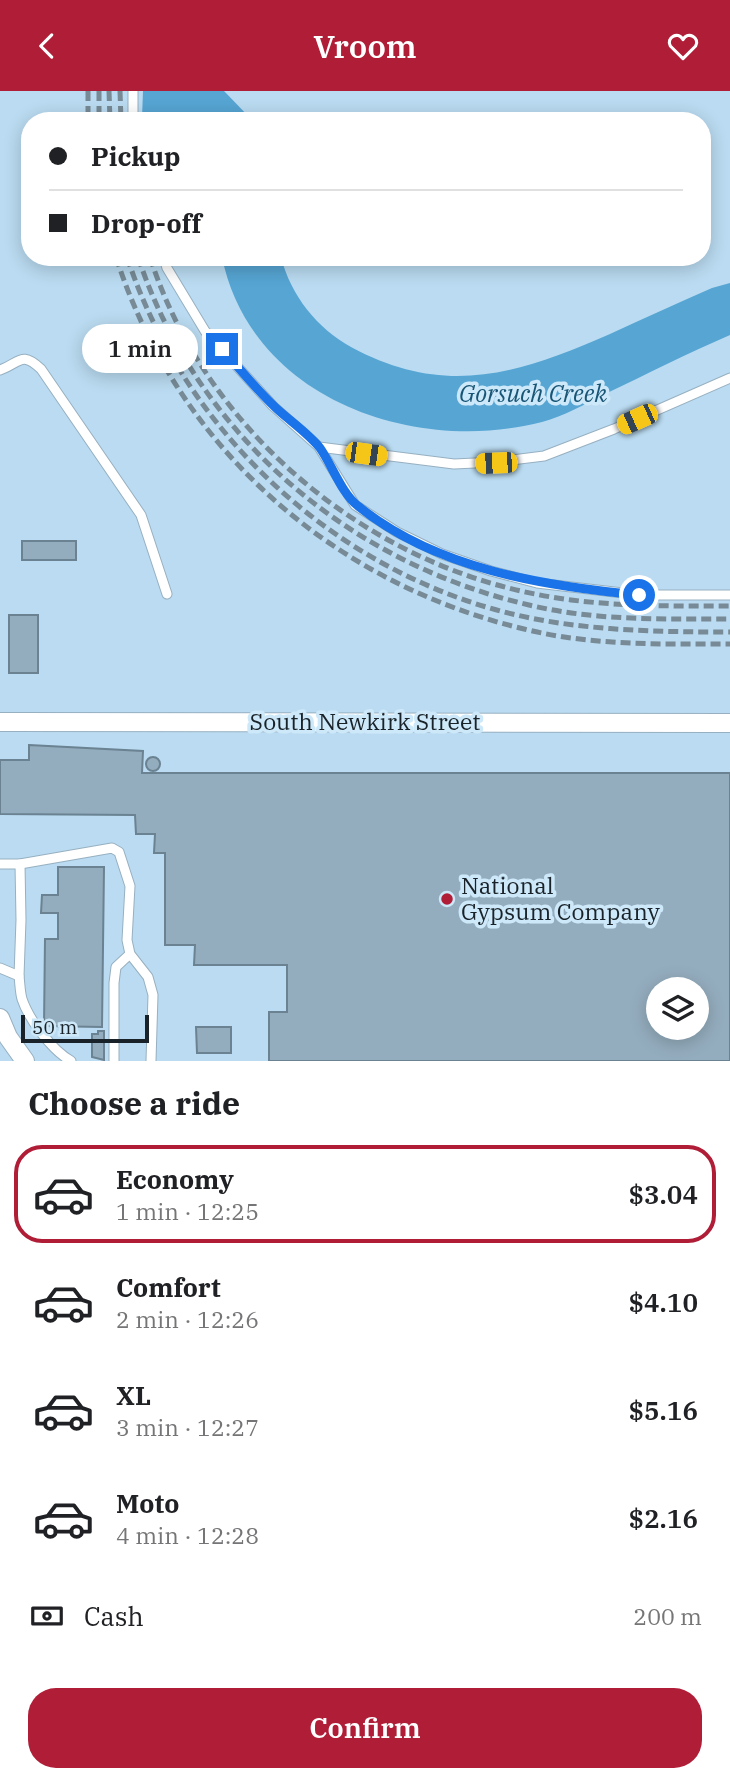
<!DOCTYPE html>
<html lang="en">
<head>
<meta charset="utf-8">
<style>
  body { margin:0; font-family:"IBM Plex Serif",serif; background:#f6f6f6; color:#202124; height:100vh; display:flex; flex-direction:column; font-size:26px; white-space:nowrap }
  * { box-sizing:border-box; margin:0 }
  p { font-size:23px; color:#757577 }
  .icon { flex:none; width:38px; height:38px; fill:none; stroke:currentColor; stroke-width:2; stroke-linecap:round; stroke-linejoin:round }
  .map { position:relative; height:970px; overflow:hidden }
  .side { display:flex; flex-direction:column; background:#fff; flex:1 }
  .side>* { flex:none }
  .top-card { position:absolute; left:21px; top:21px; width:690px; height:154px; border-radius:28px; box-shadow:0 4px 18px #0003; display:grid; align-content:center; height:154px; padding:0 28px; background:#fff }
  .controls { position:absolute; left:646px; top:886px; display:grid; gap:14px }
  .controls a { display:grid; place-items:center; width:63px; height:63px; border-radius:50%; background:#fff; box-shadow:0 4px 18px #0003; font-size:35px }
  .scale { position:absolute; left:21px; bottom:18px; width:128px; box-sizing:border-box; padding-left:7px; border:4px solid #192228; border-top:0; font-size:19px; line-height:24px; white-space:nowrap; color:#192228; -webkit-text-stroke:5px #cde8f9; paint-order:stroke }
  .end { position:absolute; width:32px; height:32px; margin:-16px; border:9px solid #1a73e8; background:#fff; box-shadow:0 0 0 4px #fff }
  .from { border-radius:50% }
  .bubble { position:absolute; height:49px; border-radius:24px; background:#fff; box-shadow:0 4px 18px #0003; font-size:23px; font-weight:600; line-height:49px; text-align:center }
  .car { position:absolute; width:21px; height:42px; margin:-21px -10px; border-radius:9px; box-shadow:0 0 5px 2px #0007; background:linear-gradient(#f5c518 24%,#345 0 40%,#f5c518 0 76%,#345 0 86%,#f5c518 0) }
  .top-card b { display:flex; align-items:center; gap:24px; height:66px; font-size:26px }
  .top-card b+b { border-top:2px solid #e0e0e0 }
  .top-card i { width:18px; height:18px; background:#202124 }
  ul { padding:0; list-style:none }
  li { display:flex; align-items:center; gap:21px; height:98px; margin:0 14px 10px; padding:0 14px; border:4px solid transparent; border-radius:28px }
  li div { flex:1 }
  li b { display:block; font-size:26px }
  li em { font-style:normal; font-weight:600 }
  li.current { border-color:#b01d37 }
  li>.icon { width:63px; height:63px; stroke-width:1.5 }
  h2 { padding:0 28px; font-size:32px; line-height:84px }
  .pay { display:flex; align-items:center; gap:18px; height:77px; padding:0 28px; font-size:26px }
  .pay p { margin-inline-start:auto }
  .primary-button { display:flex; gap:14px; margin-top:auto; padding:14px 28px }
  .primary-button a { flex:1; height:80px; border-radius:28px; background:#b01d37; color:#fff; font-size:28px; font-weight:600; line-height:80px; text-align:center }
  header { display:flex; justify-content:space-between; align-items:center; height:91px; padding:0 28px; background:#b01d37; color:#fff; font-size:32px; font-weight:600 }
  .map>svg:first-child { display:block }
  .built { fill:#badbf1; fill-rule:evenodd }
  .water { fill:#56a5d3 }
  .building { fill:#94adbe; stroke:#6a8291; stroke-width:2; fill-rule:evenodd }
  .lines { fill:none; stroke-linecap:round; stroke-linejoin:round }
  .service-casing { stroke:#97b0c1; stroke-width:11 }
  .minor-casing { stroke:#97b0c1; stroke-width:20 }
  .service { stroke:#fff; stroke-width:9 }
  .minor { stroke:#fff; stroke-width:18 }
  .rail { stroke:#778a95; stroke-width:5; stroke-dasharray:10 5; stroke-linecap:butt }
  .route { stroke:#1a73e8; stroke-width:9 }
  .poi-dot { fill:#b01d37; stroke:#cde8f9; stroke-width:2.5 }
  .labels { text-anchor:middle; stroke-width:7; stroke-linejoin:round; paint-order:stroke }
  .street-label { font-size:23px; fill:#192228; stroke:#cde8f9 }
  .poi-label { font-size:23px; fill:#192228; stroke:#cde8f9; text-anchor:start }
  .water-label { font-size:24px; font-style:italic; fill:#185575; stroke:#cde8f9 }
</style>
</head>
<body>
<header><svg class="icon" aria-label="back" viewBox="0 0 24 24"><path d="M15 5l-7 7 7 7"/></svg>Vroom<svg class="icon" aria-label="heart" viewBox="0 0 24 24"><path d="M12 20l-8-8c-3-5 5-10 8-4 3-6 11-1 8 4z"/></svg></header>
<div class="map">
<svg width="730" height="970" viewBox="0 0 730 970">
  <rect width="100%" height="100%" fill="#cde8f9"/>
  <path class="built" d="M0 0H730V970H0ZM30 30H702V166H30ZM658 898H696V936H658Z"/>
  <g class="water">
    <polygon points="143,0 224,0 253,30 151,30 142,27"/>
    <path d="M222 166H281C291 205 317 237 351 256 445 307 519 283 610 243 644 227 678 212 712 197L730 192V244C688 262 647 283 605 303 585 313 564 325 542 331 414 364 251 308 222 166Z"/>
  </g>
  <g class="building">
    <rect x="22" y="450" width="54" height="19"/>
    <rect x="9" y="524" width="29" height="58"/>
    <path d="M29 654 143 660 142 682H730V970H269V921H287V874H194L195 854H165V762H154L155 743H136L135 724 0 723V669H29ZM658 898H696V936H658Z"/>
    <circle cx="153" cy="673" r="7"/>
    <polygon points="58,776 104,776 102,936 44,935 45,848 58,848 58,822 41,822 42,804 58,804"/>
    <polygon points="196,936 231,936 231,962 197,962"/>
    <polygon points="98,940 104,940 104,969 92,966 92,943 98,943"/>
  </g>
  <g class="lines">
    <defs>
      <g id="service">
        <polyline points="133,30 133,0"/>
        <polyline points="164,166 167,177 205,240 273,315 319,356 355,414 397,441 442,463 491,480 537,492 640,504 730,504"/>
        <path d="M0 279C20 272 21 259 41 278L141 424 167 503"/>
        <polyline points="319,356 454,373 496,371 544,365 614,338 730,287"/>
        <polyline points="0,773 20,773 112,757 119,761 130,795 127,849 130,863 148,886 153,904 151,970"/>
        <path d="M0 877 19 885C20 893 20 901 22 908 29 929 52 959 71 970"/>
        <polyline points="19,885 21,829 20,773"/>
        <polyline points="114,970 114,892 116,876 130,863"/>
      </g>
      <g id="minor">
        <polyline points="0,631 730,632"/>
        <polyline points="0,927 8,946 25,970"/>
      </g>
    </defs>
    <use href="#service" class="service-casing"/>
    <use href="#minor" class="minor-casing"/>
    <use href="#service" class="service"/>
    <use href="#minor" class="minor"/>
    <g class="rail">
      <polyline points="88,0 88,30"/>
      <polyline points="99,0 99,30"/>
      <polyline points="109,0 110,30"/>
      <polyline points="120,0 121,30"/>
      <path d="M116 166C177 356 332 492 524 538 592 555 661 553 730 553"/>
      <path d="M127 166C186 346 344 489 530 527 596 540 663 541 730 541"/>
      <path d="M138 166C197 344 349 472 529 514 595 530 663 528 730 528"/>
      <path d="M150 166C204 336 361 469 535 503 599 516 665 515 730 515"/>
    </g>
  </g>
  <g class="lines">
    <path class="route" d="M222 258C240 278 257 299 276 317 290 330 308 342 320 357 332 374 342 403 358 415 436 478 543 495 639 504"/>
  </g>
  <circle class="poi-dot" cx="447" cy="808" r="7"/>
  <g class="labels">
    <g class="street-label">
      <text x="365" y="639">South Newkirk Street</text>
    </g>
    <g class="poi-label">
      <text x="461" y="803">National<tspan x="461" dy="26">Gypsum Company</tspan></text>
    </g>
    <g class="water-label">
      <text x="533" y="311">Gorsuch Creek</text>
    </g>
  </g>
</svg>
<div class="controls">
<a><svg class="icon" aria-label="layers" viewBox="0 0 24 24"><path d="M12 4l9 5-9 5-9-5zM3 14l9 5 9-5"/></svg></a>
</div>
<div class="scale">50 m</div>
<i class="end from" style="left:639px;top:504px"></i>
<i class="end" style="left:222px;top:258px"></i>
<div class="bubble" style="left:82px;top:233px;width:116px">1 min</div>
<i class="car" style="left:637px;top:328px;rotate:246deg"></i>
<i class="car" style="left:366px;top:363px;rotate:98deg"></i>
<i class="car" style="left:496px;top:372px;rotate:268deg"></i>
<div class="top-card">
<b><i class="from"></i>Pickup</b>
<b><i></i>Drop-off</b>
</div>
</div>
<section class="side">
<h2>Choose a ride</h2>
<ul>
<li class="current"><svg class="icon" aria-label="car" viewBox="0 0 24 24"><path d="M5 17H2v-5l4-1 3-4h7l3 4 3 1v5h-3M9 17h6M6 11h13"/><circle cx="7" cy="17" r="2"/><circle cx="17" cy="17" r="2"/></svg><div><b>Economy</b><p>1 min · 12:25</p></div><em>$3.04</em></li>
<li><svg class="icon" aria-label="car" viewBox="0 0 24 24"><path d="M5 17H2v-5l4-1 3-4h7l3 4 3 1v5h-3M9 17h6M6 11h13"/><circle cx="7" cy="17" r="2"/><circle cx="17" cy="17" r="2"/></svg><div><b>Comfort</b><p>2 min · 12:26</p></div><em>$4.10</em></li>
<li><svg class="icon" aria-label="car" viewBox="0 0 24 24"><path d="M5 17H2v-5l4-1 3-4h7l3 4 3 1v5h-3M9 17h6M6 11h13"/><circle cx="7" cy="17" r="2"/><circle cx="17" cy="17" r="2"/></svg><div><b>XL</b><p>3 min · 12:27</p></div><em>$5.16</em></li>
<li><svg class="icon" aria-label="car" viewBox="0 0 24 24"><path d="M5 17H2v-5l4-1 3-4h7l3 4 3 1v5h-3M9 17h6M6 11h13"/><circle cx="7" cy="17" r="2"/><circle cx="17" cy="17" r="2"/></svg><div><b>Moto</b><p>4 min · 12:28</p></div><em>$2.16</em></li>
</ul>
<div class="pay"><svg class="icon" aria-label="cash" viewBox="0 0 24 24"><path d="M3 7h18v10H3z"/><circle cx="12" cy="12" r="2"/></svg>Cash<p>200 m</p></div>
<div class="primary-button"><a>Confirm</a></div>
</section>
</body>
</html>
